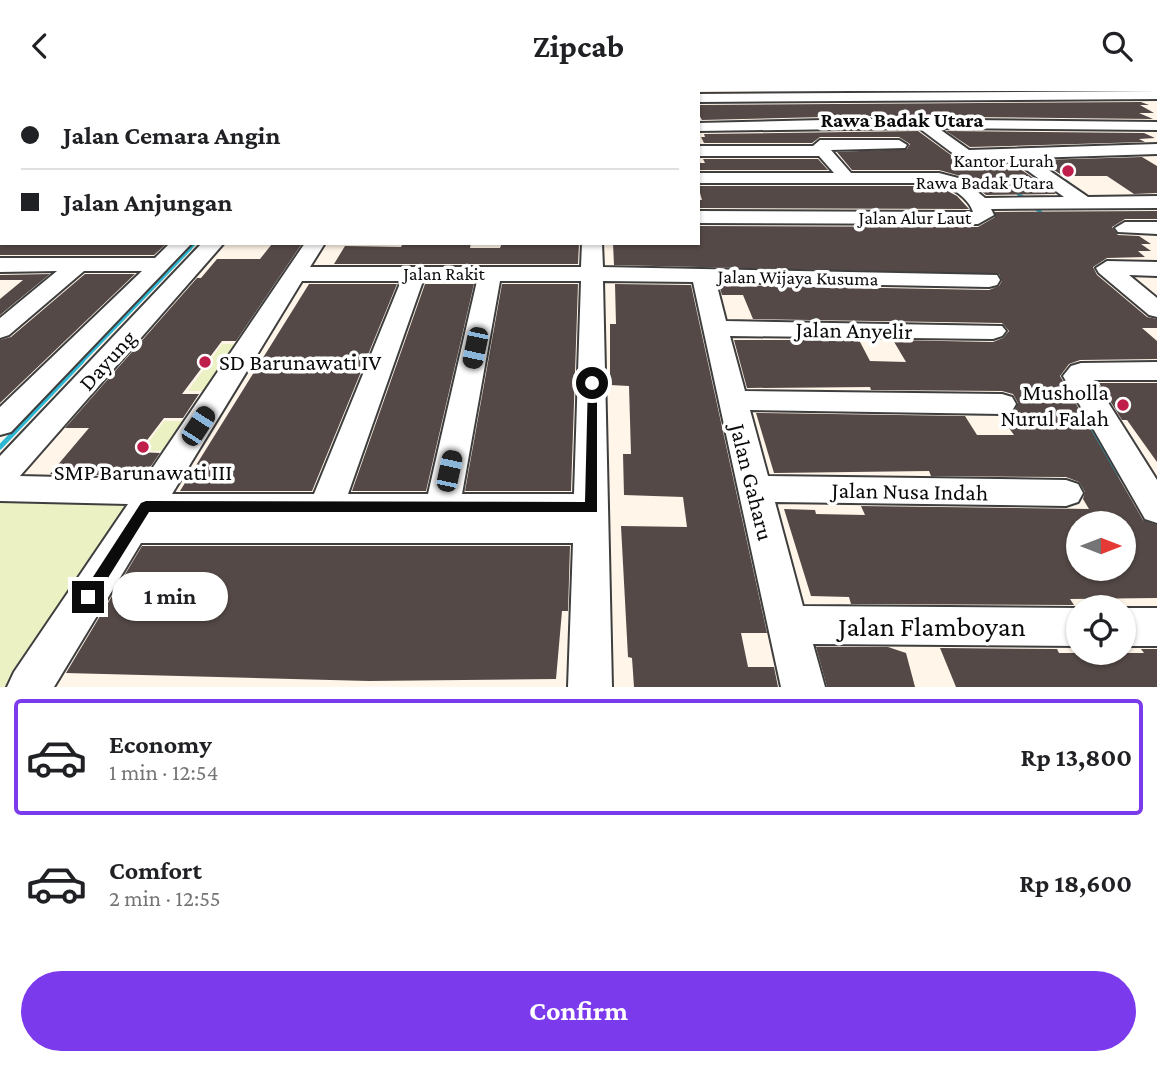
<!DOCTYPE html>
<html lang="en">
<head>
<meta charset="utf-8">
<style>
  body { margin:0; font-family:"Crimson Pro",serif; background:#f6f6f6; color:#202124; height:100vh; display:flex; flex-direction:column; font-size:26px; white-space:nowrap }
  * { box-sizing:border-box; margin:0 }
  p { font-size:23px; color:#757577 }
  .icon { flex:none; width:38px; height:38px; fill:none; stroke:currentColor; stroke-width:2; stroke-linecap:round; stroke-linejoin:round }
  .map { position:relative; height:596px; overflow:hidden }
  .drawer { display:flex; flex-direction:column; background:#fff; flex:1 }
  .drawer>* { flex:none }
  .guide { position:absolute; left:0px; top:0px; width:700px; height:154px; box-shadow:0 2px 5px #0004; display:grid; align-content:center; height:154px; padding:0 21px; background:#fff }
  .needle { width:46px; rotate:90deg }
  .fabs { position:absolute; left:1066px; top:420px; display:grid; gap:14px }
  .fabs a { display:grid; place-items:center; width:70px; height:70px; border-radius:50%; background:#fff; box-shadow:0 2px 5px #0004; font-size:35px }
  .end { position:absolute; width:32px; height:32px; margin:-16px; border:9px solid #0b0b0b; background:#fff; box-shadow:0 0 0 4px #fff }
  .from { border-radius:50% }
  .bubble { position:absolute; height:49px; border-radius:24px; background:#fff; box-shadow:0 2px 5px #0004; font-size:23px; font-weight:700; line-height:49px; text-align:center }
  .car { position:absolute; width:21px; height:42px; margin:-21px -10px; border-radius:9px; box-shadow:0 0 5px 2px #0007; background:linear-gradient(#222 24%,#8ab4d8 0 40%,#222 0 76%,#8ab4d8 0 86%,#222 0) }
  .guide b { display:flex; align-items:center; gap:24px; height:66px; font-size:26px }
  .guide b+b { border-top:2px solid #e0e0e0 }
  .guide i { width:18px; height:18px; background:#202124 }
  ul { padding:12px 0 0; list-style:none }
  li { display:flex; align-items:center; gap:21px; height:116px; margin:0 14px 10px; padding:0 7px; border:4px solid transparent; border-radius:7px }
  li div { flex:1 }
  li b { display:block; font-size:26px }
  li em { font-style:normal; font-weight:700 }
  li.current { border-color:#7c3aed }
  li>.icon { width:63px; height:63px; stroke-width:1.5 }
  .action { display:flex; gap:14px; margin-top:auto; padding:14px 21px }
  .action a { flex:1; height:80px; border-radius:42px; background:#7c3aed; color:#fff; font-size:28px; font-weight:700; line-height:80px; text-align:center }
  header { display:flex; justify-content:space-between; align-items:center; height:91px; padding:0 21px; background:#fff; font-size:32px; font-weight:700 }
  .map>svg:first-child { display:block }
  .pitch { fill:#ecf1c3 }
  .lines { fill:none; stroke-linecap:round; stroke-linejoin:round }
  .stream-far2 { stroke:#2eb7d3; stroke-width:3.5 }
  .stream-far1 { stroke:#2eb7d3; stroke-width:4.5 }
  .stream { stroke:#2eb7d3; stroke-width:5 }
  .building { fill:#544947; fill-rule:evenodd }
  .minor-casing { stroke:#3e3e3e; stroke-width:4 }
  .minor { fill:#fff; fill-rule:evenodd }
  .route { fill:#0b0b0b }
  .poi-dot { fill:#c01e4a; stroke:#fff; stroke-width:2.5 }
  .labels { text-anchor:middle; stroke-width:7; stroke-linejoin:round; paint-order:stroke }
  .far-poi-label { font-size:19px; fill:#0b0b0b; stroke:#fff; text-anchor:end }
  .far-street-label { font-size:19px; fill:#0b0b0b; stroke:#fff }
  .far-quarter-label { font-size:21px; font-weight:bold; fill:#0b0b0b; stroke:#fff }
  .street-label { font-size:23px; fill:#0b0b0b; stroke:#fff }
  .poi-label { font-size:23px; fill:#0b0b0b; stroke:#fff; text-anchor:start }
  .near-street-label { font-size:28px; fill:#0b0b0b; stroke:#fff }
</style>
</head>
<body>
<header><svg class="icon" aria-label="back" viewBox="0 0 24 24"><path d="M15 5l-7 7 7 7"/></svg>Zipcab<svg class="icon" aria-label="search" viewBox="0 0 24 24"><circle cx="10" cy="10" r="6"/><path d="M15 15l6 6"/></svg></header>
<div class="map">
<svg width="1157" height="596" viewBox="0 0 1157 596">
  <rect width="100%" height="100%" fill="#fff5e8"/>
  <g class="pitch">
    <polygon points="222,253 243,253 211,300 188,300"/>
    <polygon points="164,330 189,330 168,360 142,360"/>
    <polygon points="144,408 20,596 0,596 0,412"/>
  </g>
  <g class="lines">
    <g class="stream-far2">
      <polyline points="1015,100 1045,125"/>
      <polyline points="188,159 195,152"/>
    </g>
    <polyline class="stream-far1" points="80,272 190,157"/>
    <g class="stream">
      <polyline points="1083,320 1101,357 1120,384"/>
      <polyline points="0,356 82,270"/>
    </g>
  </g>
  <g class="building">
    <polygon points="1141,11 1149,14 1140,14 1154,22 1139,22 1153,28 865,25 702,29 698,22 698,14"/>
    <polygon points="918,40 959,70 1009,70 1056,103 986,104 964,86 939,79 852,79 837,61 907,58 910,53 899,46 820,46 812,52 704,52 701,46 705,46 704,43"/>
    <polygon points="946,40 1144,42 1155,47 1139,48 1145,51 970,56"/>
    <polygon points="1142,66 1157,75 1157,102 1134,103 1107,85 1063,85 1039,69"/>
    <polygon points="703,68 818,68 828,79 698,79 698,72 705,72"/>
    <polygon points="698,95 938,95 957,105 969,118 698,117 698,109 702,109"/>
    <path d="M1157 120V128H1125L1112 136 1118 144 1139 145 1151 153H1141L1151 160H1138L1145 166 1107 167 1093 176 1097 184 1147 226 1157 228V237H1142L1157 250V268L1080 269 1069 273 1060 285 1143 429 1157 434V507L1070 508 1074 514 851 513 849 506 811 505 784 418 815 419 816 423 865 424 861 415 1089 418 1083 408 1085 401 1079 391 1066 386 931 385 929 380 774 382 756 322 965 325 977 344H1014L1001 326 1014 321 1018 312 1013 303 1002 300 871 299 870 296 747 297 734 249H859L870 270 906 271 893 249 993 251 1003 247 1009 240 1002 232 753 228 743 204H722L719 194 989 199 999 195 1002 190 999 183 614 174 613 152H698V135L978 136 995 126V121ZM1078 432H1124V478H1078Z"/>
    <polygon points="0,152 33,153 166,153 154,164 0,164"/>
    <polygon points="403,152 471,152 470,157 500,157 502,152 579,152 578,173 334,173 345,155 401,156"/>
    <polygon points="272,153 301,154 236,250 222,250 182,303 199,303 183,327 164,327 138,361 160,362 144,385 50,383 89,337 65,337 197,187 201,187 217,168 260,168"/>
    <polygon points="50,183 0,224 0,208 23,189 0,189 0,184"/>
    <polygon points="85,183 135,183 0,312 0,249 11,246"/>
    <polygon points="309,193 397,193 312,400 180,400"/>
    <polygon points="425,193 474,193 426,400 352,400"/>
    <polygon points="502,193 578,193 571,400 465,400"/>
    <polygon points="615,193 691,194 767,542 741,542 748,576 774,576 778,596 634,596 632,567 628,566 621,435 687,436 683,406 624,404 623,363 631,363 629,295 610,294 610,233 616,233"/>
    <polygon points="1099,292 1157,292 1157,371 1127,329 1122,329"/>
    <polygon points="142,455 570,455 568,520 562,520 556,588 369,590 66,582"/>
    <polygon points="816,556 888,556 906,562 915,596 827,596"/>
    <polygon points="940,557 1057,558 1059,562 1144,562 1141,558 1157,558 1157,596 956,596"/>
  </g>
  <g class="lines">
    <defs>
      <g id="minor">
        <polygon points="0,0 27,0 0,4"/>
        <polygon points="328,0 340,0 341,2 328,2"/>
        <polygon points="539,0 551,0 552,2 538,2"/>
        <polygon points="625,0 637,0 638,2 624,2"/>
        <polygon points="1157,0 1157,8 698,11 698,3"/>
        <path d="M865 28 1157 31V39L938 37 969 59 1157 53V63L1031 67 1088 106 1157 105V117L991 118 994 124 978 133 698 132V120L973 121C969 107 951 96 938 92H698V82H834L819 65H698V55H813L820 49H899L907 54 905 57 831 59 851 82H939L962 88 985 107 1064 106 1010 67H959L919 37 698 40V32Z"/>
        <rect x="0" y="81" width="2" height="10"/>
        <rect x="0" y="120" width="2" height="12"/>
        <polygon points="1125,131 1157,131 1157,143 1118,141 1115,137"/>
        <polygon points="170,152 192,152 11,341 0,344 0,316 142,180 84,180 9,244 0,247 0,227 57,180 0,181 0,167 155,167"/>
        <path d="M202 152H224L20 385 145 388 305 152H325L310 176H581L582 152H602L603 176 997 184 1000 189 997 194 989 196 716 191 726 230 1002 235 1006 240 1002 245 993 248 730 245 745 300 1002 303 1012 306 1016 313 1012 320 1002 323 750 319 768 385 1066 389 1078 393 1083 402 1078 411 1066 415 775 411 803 515 1078 517V555L813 553 825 596H781L693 191 603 190 612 596H568L573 452H141L54 596H7L14 581 128 413 0 410V365ZM302 190H401L314 403H172ZM423 190H477L428 403H348ZM500 190H581L574 403H462Z"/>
        <polygon points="1107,170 1157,171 1157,185 1129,184 1157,207 1157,226 1149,224 1099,182 1096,177"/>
        <polygon points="1157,271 1157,289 1094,289 1157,389 1157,432 1145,428 1063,285 1071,275 1081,272"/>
        <rect x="1124" y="517" width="33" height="38"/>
      </g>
    </defs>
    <use href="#minor" class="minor-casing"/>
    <use href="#minor" class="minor"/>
  </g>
  <polygon class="route" points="588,289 597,292 597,421 149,421 93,511 88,513 80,506 141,412 146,410 585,411"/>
  <g class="poi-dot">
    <circle cx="1068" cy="80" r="7"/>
    <circle cx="205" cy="271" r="7"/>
    <circle cx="1123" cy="314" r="7"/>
    <circle cx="143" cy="356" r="7"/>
  </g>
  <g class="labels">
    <g class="far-poi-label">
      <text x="1054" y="76">Kantor Lurah<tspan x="1054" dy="22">Rawa Badak Utara</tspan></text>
    </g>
    <g class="far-street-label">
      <text x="915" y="133">Jalan Alur Laut</text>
      <text x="444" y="189">Jalan Rakit</text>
      <text transform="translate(798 186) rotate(1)" y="7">Jalan Wijaya Kusuma</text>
    </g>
    <g class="far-quarter-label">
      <text x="902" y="36">Rawa Badak Utara</text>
    </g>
    <g class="street-label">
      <text transform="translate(854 239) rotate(1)" y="8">Jalan Anyelir</text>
      <text transform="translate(107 269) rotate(-48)" y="8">Dayung</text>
      <text transform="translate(752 391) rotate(76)" y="8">Jalan Gaharu</text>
      <text transform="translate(910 400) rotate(1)" y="8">Jalan Nusa Indah</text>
    </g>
    <g class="poi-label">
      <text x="219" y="279">SD Barunawati IV</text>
      <text x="1109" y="309" text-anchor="end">Musholla<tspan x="1109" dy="26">Nurul Falah</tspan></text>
      <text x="143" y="389" text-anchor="middle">SMP Barunawati III</text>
    </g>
    <g class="near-street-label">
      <text x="932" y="545">Jalan Flamboyan</text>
    </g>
  </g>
</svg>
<div class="fabs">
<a><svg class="needle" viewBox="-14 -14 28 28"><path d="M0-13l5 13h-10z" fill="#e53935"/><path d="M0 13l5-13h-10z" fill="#757577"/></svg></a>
<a><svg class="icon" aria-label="locate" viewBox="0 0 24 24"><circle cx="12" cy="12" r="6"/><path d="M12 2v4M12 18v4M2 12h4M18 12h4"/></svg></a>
</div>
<i class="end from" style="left:592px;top:292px"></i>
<i class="end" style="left:88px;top:506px"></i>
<div class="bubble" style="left:112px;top:481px;width:116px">1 min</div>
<i class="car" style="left:475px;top:257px;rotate:192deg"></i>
<i class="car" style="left:198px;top:335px;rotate:33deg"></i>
<i class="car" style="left:449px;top:380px;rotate:12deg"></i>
<div class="guide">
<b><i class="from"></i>Jalan Cemara Angin</b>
<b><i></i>Jalan Anjungan</b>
</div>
</div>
<section class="drawer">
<ul>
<li class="current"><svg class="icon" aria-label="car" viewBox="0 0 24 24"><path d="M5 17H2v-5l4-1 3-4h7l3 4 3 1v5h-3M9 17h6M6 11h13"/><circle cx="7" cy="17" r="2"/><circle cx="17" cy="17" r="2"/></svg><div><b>Economy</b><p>1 min · 12:54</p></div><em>Rp 13,800</em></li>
<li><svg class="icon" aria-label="car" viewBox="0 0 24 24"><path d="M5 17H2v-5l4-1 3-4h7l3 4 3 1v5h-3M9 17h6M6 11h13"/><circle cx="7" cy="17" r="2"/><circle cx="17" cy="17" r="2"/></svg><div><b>Comfort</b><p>2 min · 12:55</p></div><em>Rp 18,600</em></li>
</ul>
<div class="action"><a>Confirm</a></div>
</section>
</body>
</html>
